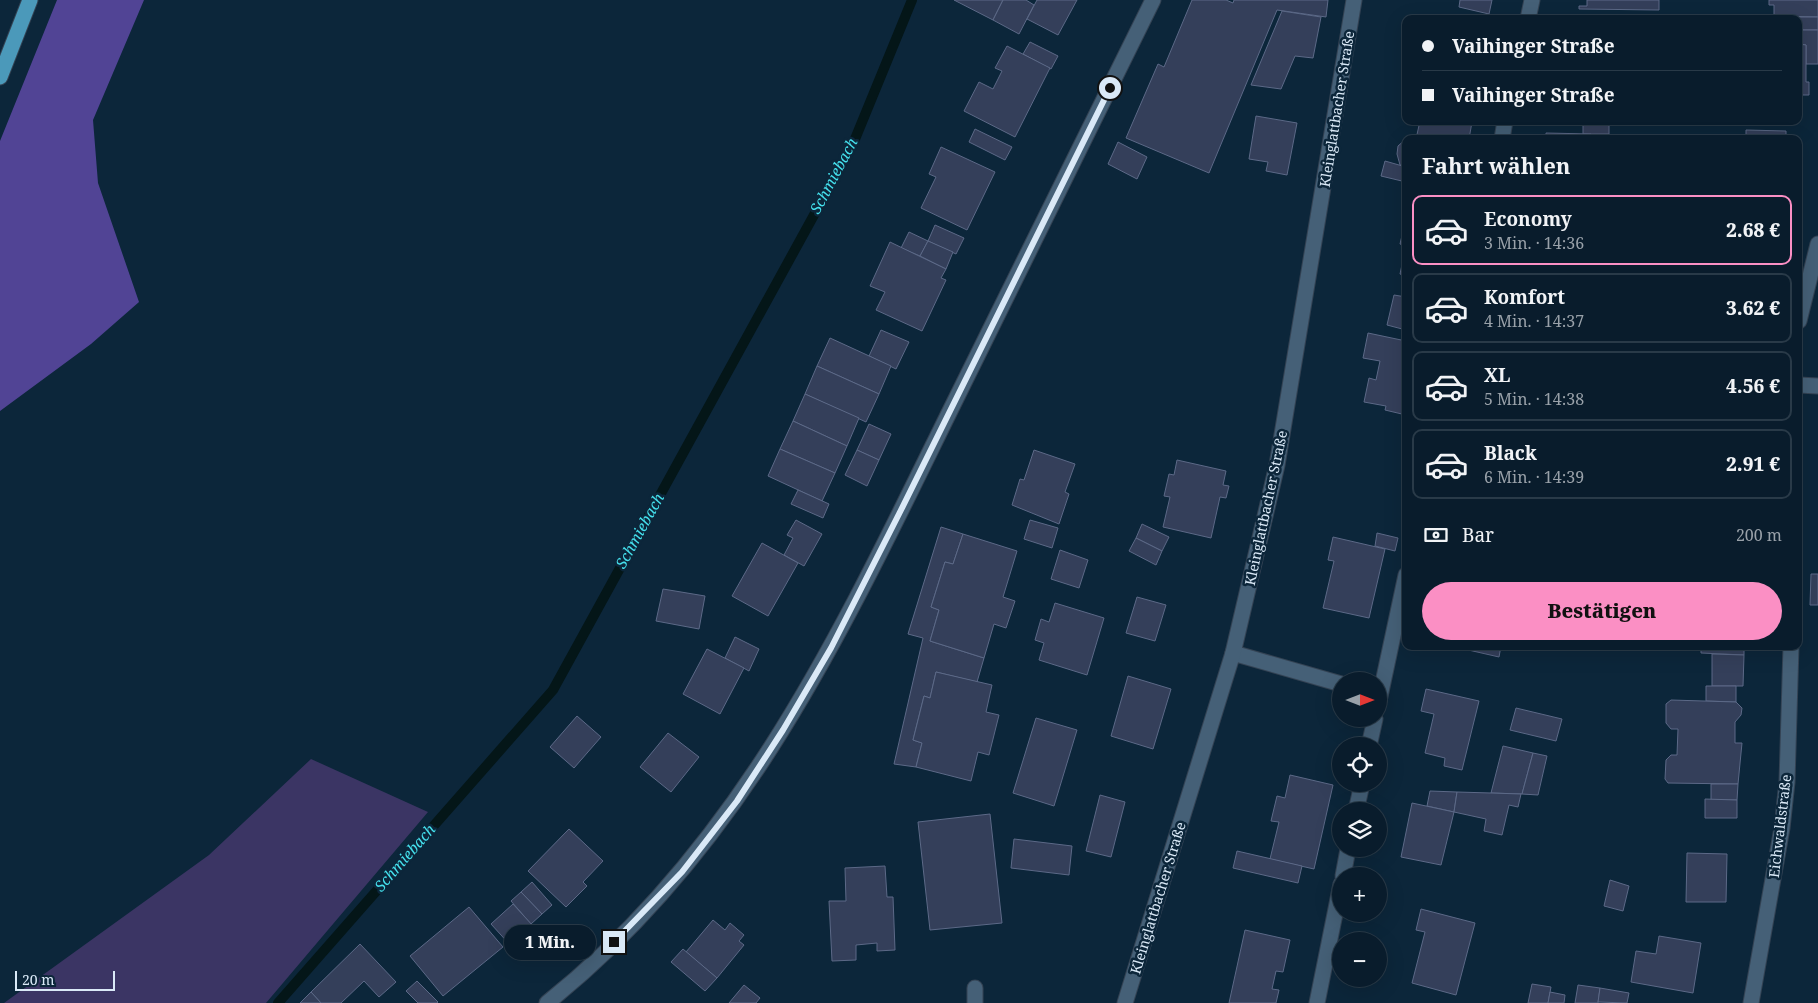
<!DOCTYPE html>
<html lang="de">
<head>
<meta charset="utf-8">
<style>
  body { margin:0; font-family:"Noto Serif",serif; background:#122534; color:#f1f3f6; height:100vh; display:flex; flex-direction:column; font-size:19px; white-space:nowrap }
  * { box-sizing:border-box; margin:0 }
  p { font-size:16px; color:#99a1a9 }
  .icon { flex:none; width:28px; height:28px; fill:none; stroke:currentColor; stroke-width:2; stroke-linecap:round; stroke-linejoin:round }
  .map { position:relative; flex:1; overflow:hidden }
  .side { position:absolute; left:1402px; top:135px; width:400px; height:515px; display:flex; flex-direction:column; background:#091c2c; border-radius:10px; box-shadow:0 5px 20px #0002,0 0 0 1px #293a48 }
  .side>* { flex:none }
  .top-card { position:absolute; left:1402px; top:15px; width:400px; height:110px; border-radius:10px; box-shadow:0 5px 20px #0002,0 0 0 1px #293a48; display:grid; align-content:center; height:110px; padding:0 20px; background:#091c2c }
  .needle { width:32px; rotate:90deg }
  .tools { position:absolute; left:1332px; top:672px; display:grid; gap:10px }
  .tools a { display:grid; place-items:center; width:55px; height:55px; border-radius:50%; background:#091c2c; box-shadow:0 5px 20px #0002,0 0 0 1px #293a48; font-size:25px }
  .scale { position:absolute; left:15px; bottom:12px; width:100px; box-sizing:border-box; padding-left:5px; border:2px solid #dae9f7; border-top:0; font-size:14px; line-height:18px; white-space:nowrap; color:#dae9f7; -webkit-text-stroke:4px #0c263a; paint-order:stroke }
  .end { position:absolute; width:22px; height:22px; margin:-11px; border:6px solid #dae9f7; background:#111; box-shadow:0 0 0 2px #111 }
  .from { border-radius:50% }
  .bubble { position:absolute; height:35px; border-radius:18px; background:#091c2c; box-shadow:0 5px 20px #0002,0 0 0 1px #293a48; font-size:16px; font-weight:800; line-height:35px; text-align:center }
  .top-card b { display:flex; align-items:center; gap:18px; height:48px; font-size:19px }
  .top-card b+b { border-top:1px solid #293a48 }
  .top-card i { width:12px; height:12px; background:#f1f3f6 }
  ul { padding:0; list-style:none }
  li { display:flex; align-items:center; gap:15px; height:70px; margin:0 10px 8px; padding:0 10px; border:2px solid #293a48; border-radius:10px }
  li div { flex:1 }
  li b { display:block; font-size:19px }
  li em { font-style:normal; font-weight:800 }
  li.active { border-color:#fb8fc4 }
  li>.icon { width:45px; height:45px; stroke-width:1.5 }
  h2 { padding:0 20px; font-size:22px; line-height:60px }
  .pay { display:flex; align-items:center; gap:12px; height:55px; padding:0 20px; font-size:19px }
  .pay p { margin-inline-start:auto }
  .primary-button { display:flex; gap:10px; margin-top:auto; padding:10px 20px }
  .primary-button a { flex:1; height:58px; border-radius:30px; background:#fb8fc4; color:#111; font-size:20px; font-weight:800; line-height:58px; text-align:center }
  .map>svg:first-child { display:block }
  .green { fill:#3b3564 }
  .forest { fill:#514495 }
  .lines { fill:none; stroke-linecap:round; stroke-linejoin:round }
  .stream { stroke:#041618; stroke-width:10 }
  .building { fill:#343f5a; stroke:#5c6987 }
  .minor-casing { stroke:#344354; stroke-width:17 }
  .major-casing { stroke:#344354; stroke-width:17 }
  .minor { stroke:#456077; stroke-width:15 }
  .major { stroke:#4b99ba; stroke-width:15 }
  .route { stroke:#dae9f7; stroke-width:6 }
  .labels { text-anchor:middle; stroke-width:5; stroke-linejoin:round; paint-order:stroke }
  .street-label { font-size:14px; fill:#dae9f7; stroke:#0c263a }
  .water-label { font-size:15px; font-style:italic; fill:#45e0ed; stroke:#0c263a }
</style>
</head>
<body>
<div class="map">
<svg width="1818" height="1003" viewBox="0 0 1818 1003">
  <rect width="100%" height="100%" fill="#0c263a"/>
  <polygon class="green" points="311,759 428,812 266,1003 4,1003 209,855"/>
  <polygon class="forest" points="57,0 144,0 93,120 98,183 139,302 91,344 0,411 0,141"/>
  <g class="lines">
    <polyline class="stream" points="278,1003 553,690 853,144 912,0"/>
  </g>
  <g class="building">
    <polygon points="954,0 1003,0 993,20"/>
    <polygon points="1003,0 1026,0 1034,5 1019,34 993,20"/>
    <polygon points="1037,0 1077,0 1058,35 1027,19"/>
    <polygon points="1192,0 1226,0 1233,3 1234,0 1328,0 1326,17 1277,10 1209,173 1126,138 1158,64 1164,67"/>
    <polygon points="1460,0 1492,0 1489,14 1459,7"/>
    <polygon points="1587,0 1659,0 1659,10 1579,9 1579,6 1587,6"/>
    <polygon points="1769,0 1818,0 1818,17 1774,16 1774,5 1769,5"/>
    <polygon points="1282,11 1321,17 1313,58 1295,56 1281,89 1251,85"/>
    <polygon points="1793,17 1818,17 1818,30 1799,30 1799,19 1793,19"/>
    <polygon points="1799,30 1818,30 1818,64 1806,64 1806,45 1799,44"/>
    <polygon points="1030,42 1058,56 1051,69 1023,54"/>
    <polygon points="1799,44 1806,45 1806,82 1809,82 1809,95 1799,95"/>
    <polygon points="1007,46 1050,68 1015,137 964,111 979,82 993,89 1002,71 995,68"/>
    <polygon points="1256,116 1297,123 1287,175 1266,171 1268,162 1249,159"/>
    <polygon points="1420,121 1468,121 1472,122 1469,139 1416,139"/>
    <rect x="1583" y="121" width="26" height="13"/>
    <polygon points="975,129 1012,147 1005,160 969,142"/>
    <polygon points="1746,130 1786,131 1786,139 1746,139"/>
    <polygon points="1546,133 1591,134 1591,139 1546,139"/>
    <polygon points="1406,139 1406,167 1400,165 1397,154 1398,146"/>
    <polygon points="1118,142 1147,157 1137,179 1108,164"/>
    <polygon points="941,147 995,172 967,230 921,208 936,177 929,174"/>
    <polygon points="1385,161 1406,167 1406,182 1381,176"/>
    <polygon points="1405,223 1406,223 1406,276 1400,274 1406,246 1400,244"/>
    <polygon points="935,225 964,238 956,254 928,241"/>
    <polygon points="909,232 928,241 920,256 901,248"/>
    <polygon points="928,241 953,252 946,269 920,256"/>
    <polygon points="890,242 946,269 941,278 946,280 922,331 876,310 885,292 870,286"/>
    <polygon points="1394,295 1406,297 1406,330 1387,325"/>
    <polygon points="881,330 909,342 896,369 869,356"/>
    <polygon points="1368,333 1406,341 1406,415 1385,410 1386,406 1364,402 1369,378 1376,380 1380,361 1363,358"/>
    <polygon points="830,338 891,366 879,394 817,366"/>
    <polygon points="817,366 879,394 866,422 805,394"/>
    <polygon points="805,394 859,418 847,446 793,421"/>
    <polygon points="793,421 847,446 835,473 780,449"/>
    <polygon points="869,424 891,434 879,460 857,450"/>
    <polygon points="780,449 835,473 822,501 768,476"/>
    <polygon points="857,450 879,460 867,486 845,475"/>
    <polygon points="1034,450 1075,464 1065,492 1069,494 1059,524 1012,505 1020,479 1024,480"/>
    <polygon points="1177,460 1226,471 1223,485 1229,486 1226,498 1220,497 1211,538 1163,527 1170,497 1164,496 1169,474 1174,475"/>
    <polygon points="798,490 829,504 823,518 791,504"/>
    <polygon points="796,520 822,534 804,566 784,555 793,538 787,535"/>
    <polygon points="1030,520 1058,528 1052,548 1024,539"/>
    <polygon points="1142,524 1169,537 1162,551 1136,538"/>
    <polygon points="941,527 963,534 953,564 945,562 931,607 939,610 930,641 984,658 977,682 936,672 930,698 924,696 913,740 922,743 916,767 894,764 923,638 908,634"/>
    <polygon points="1377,533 1398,538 1395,551 1375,546"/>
    <polygon points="963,534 1017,551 1003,597 1015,601 1006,628 994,624 984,658 930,641 939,610 931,607 945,562 953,564"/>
    <polygon points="1333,537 1385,549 1369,618 1323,608 1334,561 1328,560"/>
    <polygon points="1136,538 1162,551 1156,565 1129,551"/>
    <polygon points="762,543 798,563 768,616 732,596"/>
    <polygon points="1060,550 1088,560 1079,588 1051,579"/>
    <polygon points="1811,574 1818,574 1818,605 1810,605"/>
    <polygon points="663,589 705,596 699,629 656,621"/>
    <polygon points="1137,597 1166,605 1155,641 1126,633"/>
    <polygon points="1055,603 1104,618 1087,675 1039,660 1044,643 1035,640 1041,619 1049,622"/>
    <polygon points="735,637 759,649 749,671 725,658"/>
    <polygon points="1451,646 1501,646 1499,657"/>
    <polygon points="1701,646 1744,646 1744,655 1701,653"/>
    <polygon points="707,649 744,668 720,714 683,694"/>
    <polygon points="1712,654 1744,655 1743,686 1712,686"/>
    <polygon points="936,672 992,685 986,712 999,715 989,755 978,752 971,781 916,767 922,743 913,740 924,696 930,698"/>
    <polygon points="1128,676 1171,689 1153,749 1111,736"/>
    <polygon points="1706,686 1736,686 1736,702 1706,701"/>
    <polygon points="1426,689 1479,701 1462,770 1444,766 1445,758 1425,753 1434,714 1421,711"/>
    <polygon points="1671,700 1736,702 1742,708 1741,715 1735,722 1735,743 1742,743 1738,784 1668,783 1665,779 1666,760 1671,755 1677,755 1678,729 1671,729 1666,723 1666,704"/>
    <polygon points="1516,708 1562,719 1556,741 1510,730"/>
    <polygon points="577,716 601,737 574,768 550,747"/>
    <polygon points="1036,718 1077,730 1054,806 1013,793"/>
    <polygon points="668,733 699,757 671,792 640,767"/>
    <polygon points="1503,746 1533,753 1522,794 1491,793"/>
    <polygon points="1533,753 1547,756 1538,795 1522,794"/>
    <polygon points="1290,775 1333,785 1314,869 1270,859 1279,822 1271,821 1277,796 1285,798"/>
    <polygon points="1711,784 1738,784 1737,800 1711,800"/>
    <polygon points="1430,791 1457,792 1454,812 1427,806"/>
    <polygon points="1457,792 1491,793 1521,794 1518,807 1509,805 1502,835 1484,831 1486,819 1454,812"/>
    <polygon points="1100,795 1125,802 1111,857 1086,851"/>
    <polygon points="1705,799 1737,800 1737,818 1705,818"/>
    <polygon points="1412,803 1454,812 1441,865 1401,857"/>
    <polygon points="990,814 1002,923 930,930 918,822"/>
    <polygon points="569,829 603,861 583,882 587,886 566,907 528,871"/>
    <polygon points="1014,839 1072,846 1069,875 1011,868"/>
    <polygon points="1237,851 1302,866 1298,883 1233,868"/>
    <polygon points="1687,853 1727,854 1726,902 1686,902"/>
    <polygon points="885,866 887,897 893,897 895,950 877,951 877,943 856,945 856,960 832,961 829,901 846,901 845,868"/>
    <polygon points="1610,880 1629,886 1623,911 1604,906"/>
    <polygon points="532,882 552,905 542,914 521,892"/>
    <polygon points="521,892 542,914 531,924 511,901"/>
    <polygon points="513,904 533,926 511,946 491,924"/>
    <polygon points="469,907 503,947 443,996 410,956"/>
    <polygon points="1421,909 1475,923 1456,995 1412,983 1425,932 1416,930"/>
    <polygon points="713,920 725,930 730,923 744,935 739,941 744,945 717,978 686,952"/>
    <polygon points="1245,930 1290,940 1283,972 1276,971 1272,989 1279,990 1276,1003 1229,1003"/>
    <polygon points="1659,936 1701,943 1693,993 1631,982 1636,951 1656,954"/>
    <polygon points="360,944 396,982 379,997 364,981 341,1003 321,1003 311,992"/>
    <polygon points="683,949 717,978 705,991 671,962"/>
    <polygon points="417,981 438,1002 437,1003 418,1003 406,991"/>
    <polygon points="1532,984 1551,987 1548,1003 1528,1003"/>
    <polygon points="744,985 760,998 756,1003 729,1003"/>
    <polygon points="1578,985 1600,988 1598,1003 1575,1003"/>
    <polygon points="1600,988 1629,993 1627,1003 1598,1002"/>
    <polygon points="311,992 321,1003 300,1003"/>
    <polygon points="1550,992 1565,995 1564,1003 1548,1003"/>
  </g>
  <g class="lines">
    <defs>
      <g id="minor">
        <polyline points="1528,19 1532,0"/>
        <polyline points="1502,139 1505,121"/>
        <polyline points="1799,321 1818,244"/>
        <polyline points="1799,385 1818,386"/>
        <polyline points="1233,653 1341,684"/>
        <polyline points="1379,701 1406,575"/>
        <polyline points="1369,746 1375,719"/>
        <polyline points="1356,811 1362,784"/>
        <polyline points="1343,876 1348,849"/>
        <polyline points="975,988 975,1003"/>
        <path d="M547 1003C740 849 839 637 945 421 1015 280 1084 140 1153 0"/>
        <polyline points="1125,1003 1233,653 1277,465 1354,0"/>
        <polyline points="1317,1003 1341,884"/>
        <polyline points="1751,1003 1782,828 1787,782 1791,646"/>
      </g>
      <polyline id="major" points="0,77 30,0"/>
    </defs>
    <use href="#minor" class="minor-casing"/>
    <use href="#major" class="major-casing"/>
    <use href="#minor" class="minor"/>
    <use href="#major" class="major"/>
  </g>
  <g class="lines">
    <polyline class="route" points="614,942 682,872 737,801 783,730 831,648 901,510 1110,88"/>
  </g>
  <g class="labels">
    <g class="street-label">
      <text transform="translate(1337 109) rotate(-81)" y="5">Kleinglattbacher Straße</text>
      <text transform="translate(1266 508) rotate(-78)" y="5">Kleinglattbacher Straße</text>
      <text transform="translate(1780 826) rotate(-83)" y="5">Eichwaldstraße</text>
      <text transform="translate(1158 898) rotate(-73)" y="5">Kleinglattbacher Straße</text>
    </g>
    <g class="water-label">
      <text transform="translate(834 176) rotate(-62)" y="5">Schmiebach</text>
      <text transform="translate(640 531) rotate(-61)" y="5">Schmiebach</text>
      <text transform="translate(405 858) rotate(-49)" y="5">Schmiebach</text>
    </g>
  </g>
</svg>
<div class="tools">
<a><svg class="needle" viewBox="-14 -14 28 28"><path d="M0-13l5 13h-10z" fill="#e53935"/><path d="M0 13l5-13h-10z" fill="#99a1a9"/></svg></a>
<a><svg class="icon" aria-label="locate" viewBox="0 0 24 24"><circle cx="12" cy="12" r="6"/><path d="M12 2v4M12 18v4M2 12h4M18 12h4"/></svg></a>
<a><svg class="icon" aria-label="layers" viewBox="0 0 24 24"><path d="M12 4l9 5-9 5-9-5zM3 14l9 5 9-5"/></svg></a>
<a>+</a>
<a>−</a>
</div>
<div class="scale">20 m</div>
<i class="end from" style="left:1110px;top:88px"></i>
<i class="end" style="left:614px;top:942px"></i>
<div class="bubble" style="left:504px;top:925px;width:92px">1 Min.</div>
<div class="top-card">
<b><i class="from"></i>Vaihinger Straße</b>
<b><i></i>Vaihinger Straße</b>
</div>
<section class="side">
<h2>Fahrt wählen</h2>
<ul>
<li class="active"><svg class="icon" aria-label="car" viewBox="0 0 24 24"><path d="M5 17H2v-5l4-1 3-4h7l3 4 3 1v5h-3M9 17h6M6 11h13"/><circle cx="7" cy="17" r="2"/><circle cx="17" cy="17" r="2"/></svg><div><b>Economy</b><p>3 Min. · 14:36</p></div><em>2.68 €</em></li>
<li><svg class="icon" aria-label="car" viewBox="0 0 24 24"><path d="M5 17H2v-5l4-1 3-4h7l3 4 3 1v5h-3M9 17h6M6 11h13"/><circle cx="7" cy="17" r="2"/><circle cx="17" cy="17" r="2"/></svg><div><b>Komfort</b><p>4 Min. · 14:37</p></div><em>3.62 €</em></li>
<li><svg class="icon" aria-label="car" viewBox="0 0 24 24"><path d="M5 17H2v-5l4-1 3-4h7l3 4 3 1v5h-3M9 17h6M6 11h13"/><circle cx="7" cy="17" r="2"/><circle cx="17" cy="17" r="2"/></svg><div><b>XL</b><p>5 Min. · 14:38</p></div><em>4.56 €</em></li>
<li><svg class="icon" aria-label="car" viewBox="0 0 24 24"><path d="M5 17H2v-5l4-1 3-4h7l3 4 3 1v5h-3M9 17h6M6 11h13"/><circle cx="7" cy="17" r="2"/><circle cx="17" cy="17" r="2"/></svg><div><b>Black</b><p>6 Min. · 14:39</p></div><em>2.91 €</em></li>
</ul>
<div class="pay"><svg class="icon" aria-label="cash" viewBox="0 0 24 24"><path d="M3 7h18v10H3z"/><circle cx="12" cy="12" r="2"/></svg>Bar<p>200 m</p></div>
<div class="primary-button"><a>Bestätigen</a></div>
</section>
</div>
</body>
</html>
